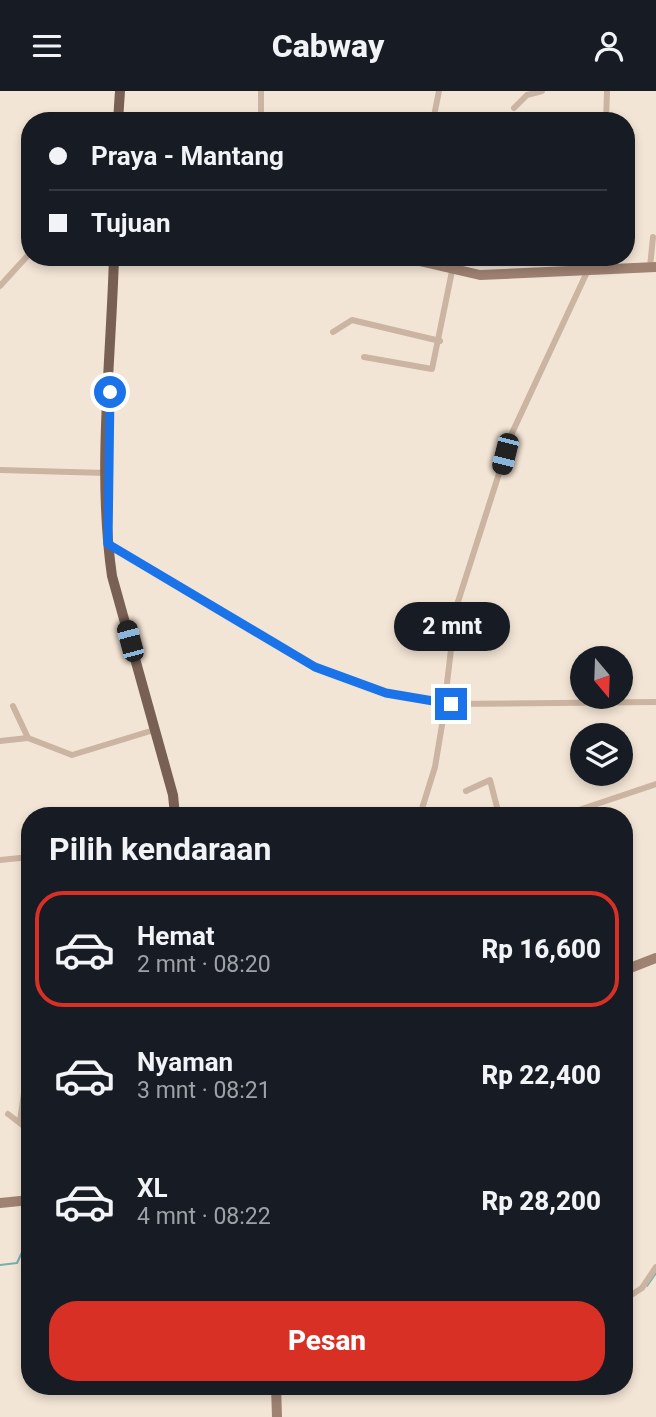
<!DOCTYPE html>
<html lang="id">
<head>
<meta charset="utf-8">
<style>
  body { margin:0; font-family:Roboto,sans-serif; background:#242831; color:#f1f3f6; height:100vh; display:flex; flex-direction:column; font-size:26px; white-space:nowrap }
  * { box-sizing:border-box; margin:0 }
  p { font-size:23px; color:#9ea1a6 }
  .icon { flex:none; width:38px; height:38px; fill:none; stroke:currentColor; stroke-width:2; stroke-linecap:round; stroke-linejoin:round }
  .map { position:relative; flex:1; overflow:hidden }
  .details { position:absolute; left:21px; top:716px; width:612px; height:588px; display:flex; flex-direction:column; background:#171b24; border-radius:28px; box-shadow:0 4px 10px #0003 }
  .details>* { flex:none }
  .guide { position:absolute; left:21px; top:21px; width:614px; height:154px; border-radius:28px; box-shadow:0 4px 10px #0003; display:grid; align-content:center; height:154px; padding:0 28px; background:#171b24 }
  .needle { width:46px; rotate:161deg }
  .controls { position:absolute; left:570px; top:555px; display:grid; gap:14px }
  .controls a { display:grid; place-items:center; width:63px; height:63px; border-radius:50%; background:#171b24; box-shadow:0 4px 10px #0003; font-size:35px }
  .end { position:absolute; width:32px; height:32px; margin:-16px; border:9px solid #1a73e8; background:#fff; box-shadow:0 0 0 4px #fff }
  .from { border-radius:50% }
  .bubble { position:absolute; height:49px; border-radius:24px; background:#171b24; box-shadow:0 4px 10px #0003; font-size:23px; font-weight:800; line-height:49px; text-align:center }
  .car { position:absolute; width:21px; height:42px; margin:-21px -10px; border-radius:9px; box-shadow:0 0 5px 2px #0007; background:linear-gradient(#222 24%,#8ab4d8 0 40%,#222 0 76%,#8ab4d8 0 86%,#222 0) }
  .guide b { display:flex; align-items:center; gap:24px; height:66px; font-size:26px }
  .guide b+b { border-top:2px solid #363941 }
  .guide i { width:18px; height:18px; background:#f1f3f6 }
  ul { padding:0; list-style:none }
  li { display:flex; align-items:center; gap:21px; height:116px; margin:0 14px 10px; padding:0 14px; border:4px solid transparent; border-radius:28px }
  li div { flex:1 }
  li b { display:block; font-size:26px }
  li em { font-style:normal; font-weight:800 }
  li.on { border-color:#d93025 }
  li>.icon { width:63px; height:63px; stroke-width:1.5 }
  h2 { padding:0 28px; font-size:32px; line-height:84px }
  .primary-button { display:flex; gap:14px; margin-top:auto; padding:14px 28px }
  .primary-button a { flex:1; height:80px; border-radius:28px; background:#d93025; color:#fff; font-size:28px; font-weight:800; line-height:80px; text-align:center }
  header { display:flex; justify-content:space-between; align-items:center; height:91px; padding:0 28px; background:#171b24; font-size:32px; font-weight:800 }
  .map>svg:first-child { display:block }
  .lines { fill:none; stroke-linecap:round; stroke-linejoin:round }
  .stream { stroke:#72b0b2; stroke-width:2 }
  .street { stroke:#cbb4a1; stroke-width:6 }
  .secondary { stroke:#9f8272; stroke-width:10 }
  .primary { stroke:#786054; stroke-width:10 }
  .route { stroke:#1a73e8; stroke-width:9 }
</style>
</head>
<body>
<header><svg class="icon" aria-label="menu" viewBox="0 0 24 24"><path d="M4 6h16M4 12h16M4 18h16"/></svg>Cabway<svg class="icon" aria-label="person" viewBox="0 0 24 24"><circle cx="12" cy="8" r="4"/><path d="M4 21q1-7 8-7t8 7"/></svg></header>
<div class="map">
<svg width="656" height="1326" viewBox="0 0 656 1326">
  <rect width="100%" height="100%" fill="#f3e5d5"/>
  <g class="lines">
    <g class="stream">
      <polyline points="0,1174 17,1172 30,1144"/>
      <polyline points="647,1195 656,1182"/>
    </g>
    <g class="street">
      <polyline points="514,17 527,4 542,0"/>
      <polyline points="261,30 261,0"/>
      <polyline points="433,30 439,0"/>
      <polyline points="606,30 607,0"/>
      <polyline points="650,176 653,146"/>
      <polyline points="0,195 30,162"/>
      <polyline points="333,241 352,229 440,250"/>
      <polyline points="364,266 432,278 452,180"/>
      <polyline points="0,379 107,382"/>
      <polyline points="109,454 315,576 386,602 451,613 656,611"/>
      <polyline points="13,615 28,647 72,664 154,639"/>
      <polyline points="0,650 28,647"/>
      <polyline points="466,700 490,689 499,724"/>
      <polyline points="420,724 435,676 442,634 456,517 512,342 588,179 589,166"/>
      <polyline points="564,724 656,693"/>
      <polyline points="0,769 30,766"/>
      <polyline points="8,1023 30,1040"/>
      <polyline points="20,1030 29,968"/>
      <polyline points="625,1208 642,1197 656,1176"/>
    </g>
    <g class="secondary">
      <polyline points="402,166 480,184 656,176"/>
      <polyline points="625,879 656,867"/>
      <polyline points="0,1112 30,1109"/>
      <polyline points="276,1295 277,1326"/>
    </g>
    <g class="primary">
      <polyline points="118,30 120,0"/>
      <path d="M114 166C111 271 97 381 112 485L173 704 175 724"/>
    </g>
  </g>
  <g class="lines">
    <polyline class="route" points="110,301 108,453 315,576 386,602 451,613"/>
  </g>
</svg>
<div class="controls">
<a><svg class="needle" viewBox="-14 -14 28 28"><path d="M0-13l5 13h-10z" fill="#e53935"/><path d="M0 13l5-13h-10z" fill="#9ea1a6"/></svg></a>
<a><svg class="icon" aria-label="layers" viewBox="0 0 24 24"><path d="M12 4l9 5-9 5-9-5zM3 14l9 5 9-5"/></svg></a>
</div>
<i class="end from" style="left:110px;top:301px"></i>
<i class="end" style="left:451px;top:613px"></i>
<div class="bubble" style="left:394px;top:511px;width:116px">2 mnt</div>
<i class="car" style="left:505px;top:363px;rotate:194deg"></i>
<i class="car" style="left:130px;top:550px;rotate:345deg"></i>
<div class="guide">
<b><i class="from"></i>Praya - Mantang</b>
<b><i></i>Tujuan</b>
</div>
<section class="details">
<h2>Pilih kendaraan</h2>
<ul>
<li class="on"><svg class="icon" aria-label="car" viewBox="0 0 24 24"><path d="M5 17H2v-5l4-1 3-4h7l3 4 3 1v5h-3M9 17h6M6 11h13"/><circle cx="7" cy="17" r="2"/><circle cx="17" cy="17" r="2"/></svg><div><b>Hemat</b><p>2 mnt · 08:20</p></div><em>Rp 16,600</em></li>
<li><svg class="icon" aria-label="car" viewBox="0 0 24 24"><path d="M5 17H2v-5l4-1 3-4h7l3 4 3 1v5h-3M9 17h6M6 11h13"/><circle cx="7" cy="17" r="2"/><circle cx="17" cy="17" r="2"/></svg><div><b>Nyaman</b><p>3 mnt · 08:21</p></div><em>Rp 22,400</em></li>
<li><svg class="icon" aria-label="car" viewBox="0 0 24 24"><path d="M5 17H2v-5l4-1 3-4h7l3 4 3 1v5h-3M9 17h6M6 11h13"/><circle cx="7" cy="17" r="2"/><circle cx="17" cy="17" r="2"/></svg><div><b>XL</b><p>4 mnt · 08:22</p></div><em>Rp 28,200</em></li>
</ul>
<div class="primary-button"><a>Pesan</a></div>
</section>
</div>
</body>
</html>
